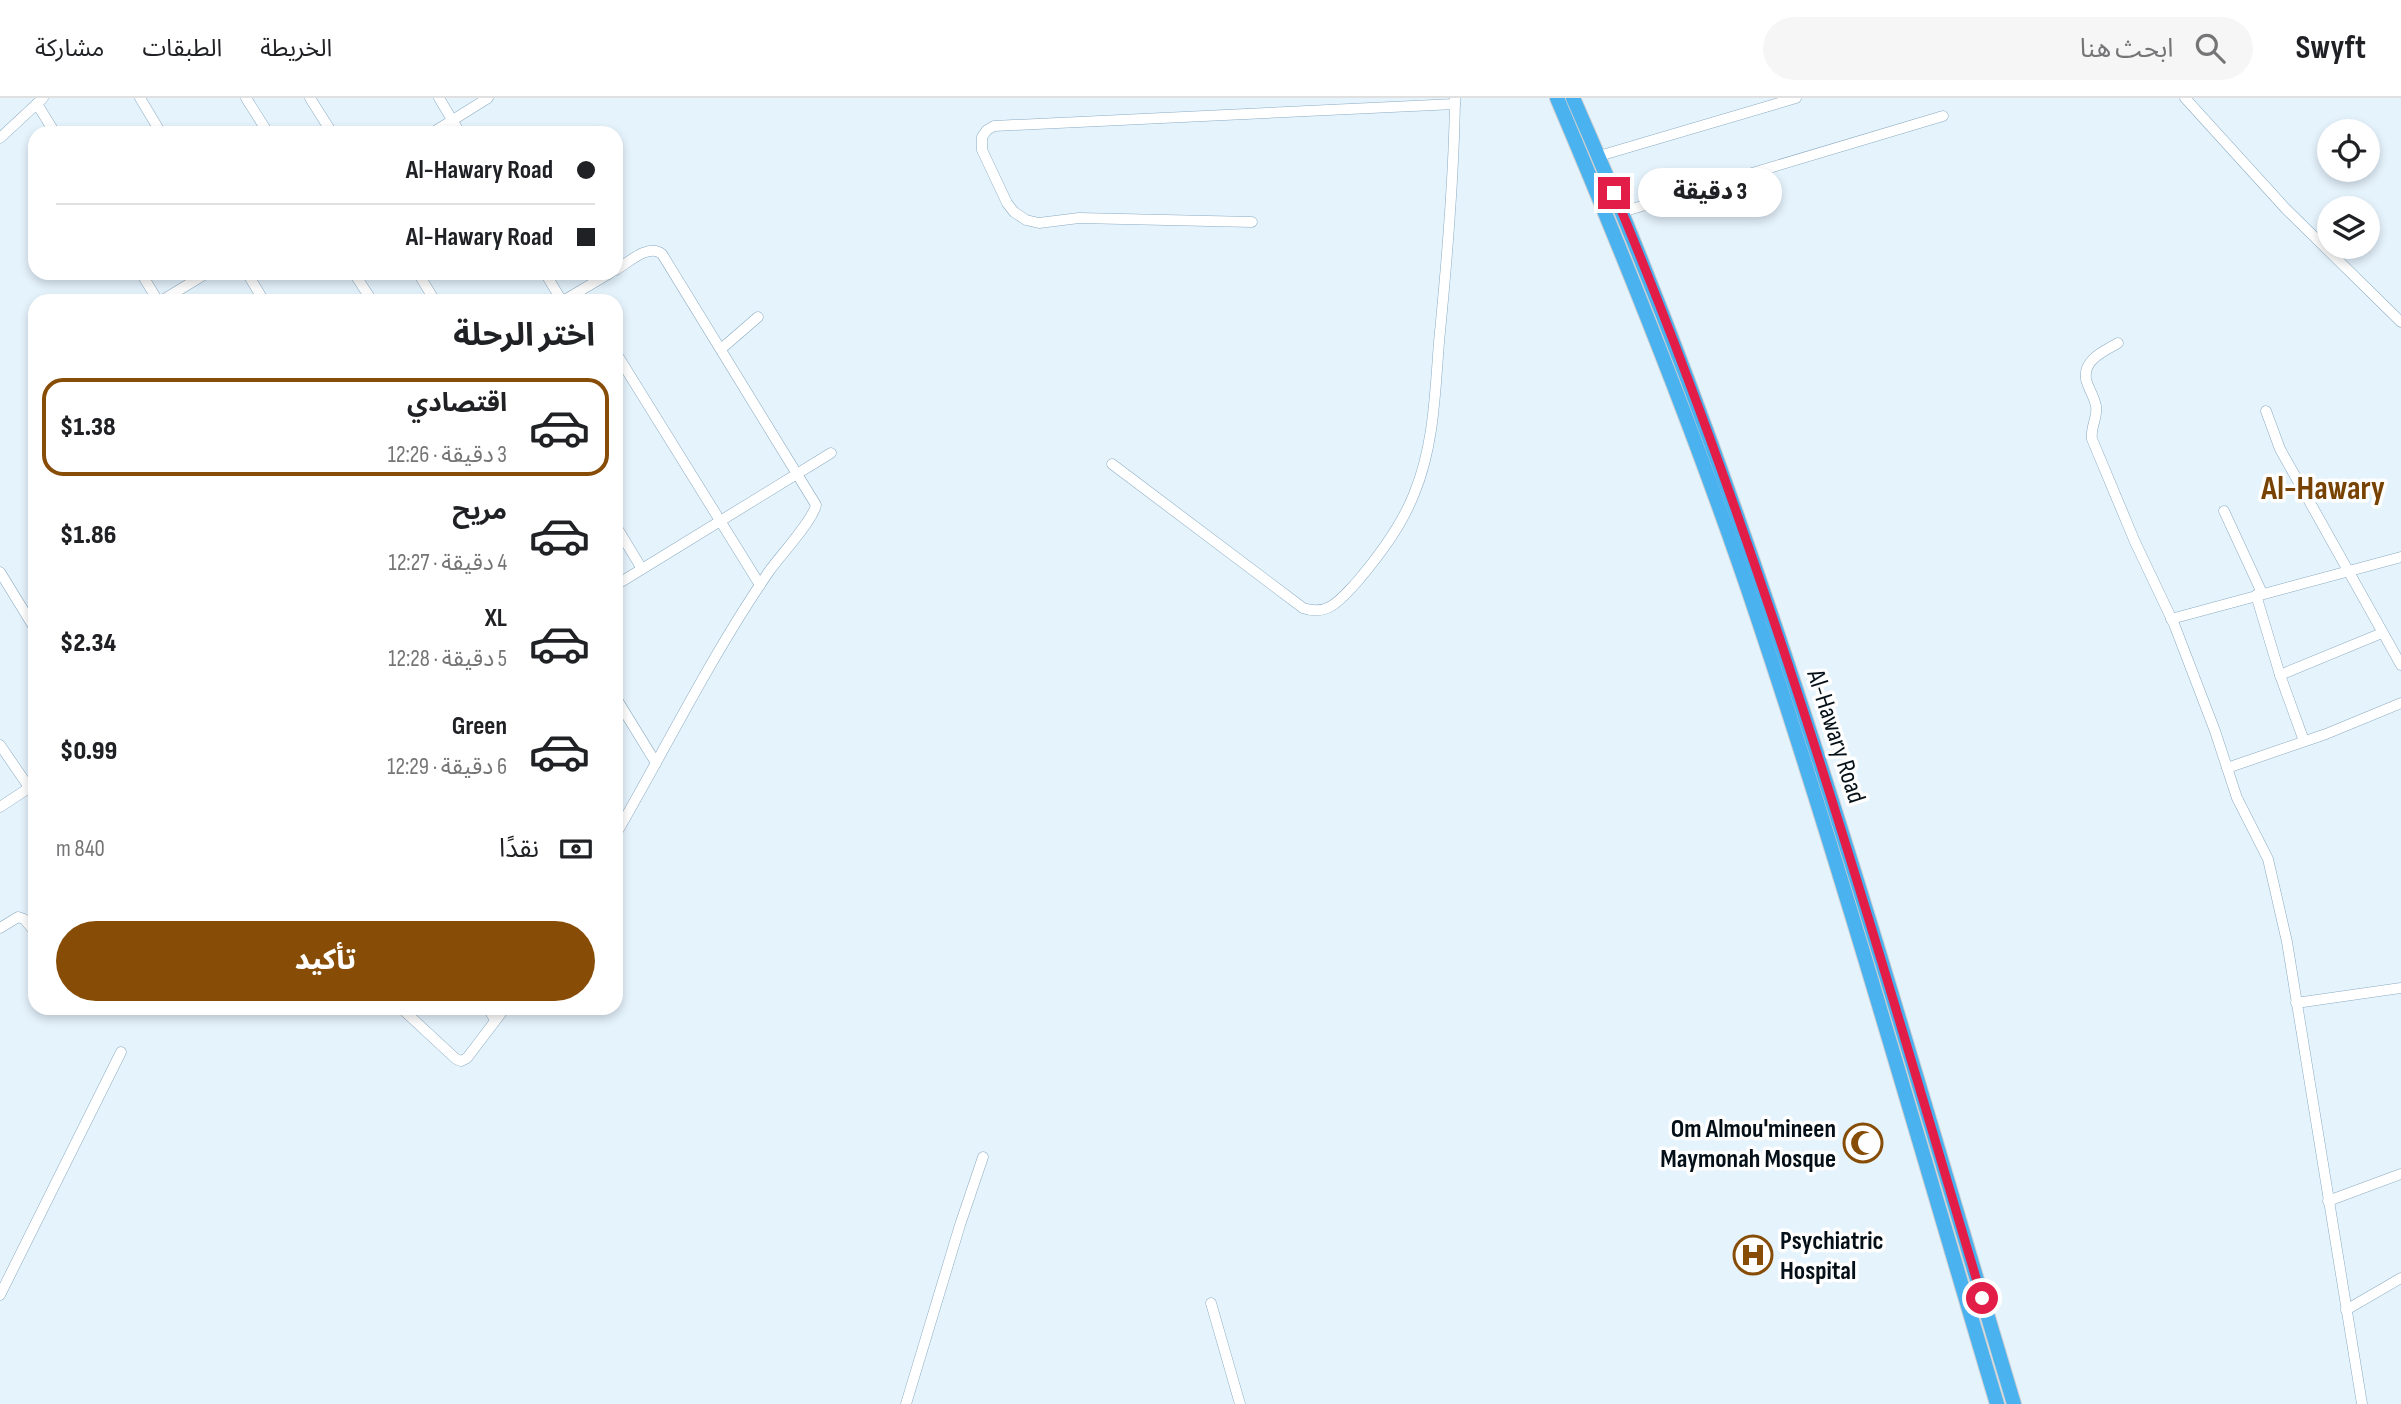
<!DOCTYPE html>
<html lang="ar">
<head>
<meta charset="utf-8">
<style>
  body { margin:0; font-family:"Sofia Sans Condensed","Noto Sans Arabic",sans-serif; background:#f6f6f6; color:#202124; direction:rtl; height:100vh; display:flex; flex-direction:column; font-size:26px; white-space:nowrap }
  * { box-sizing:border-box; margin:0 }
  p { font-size:23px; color:#757577 }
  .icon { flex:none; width:38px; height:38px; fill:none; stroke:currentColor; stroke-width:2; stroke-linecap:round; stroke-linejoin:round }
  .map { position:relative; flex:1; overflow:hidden; direction:ltr }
  .side { position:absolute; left:28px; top:196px; width:595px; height:721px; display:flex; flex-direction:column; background:#fff; border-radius:21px; box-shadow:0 4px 10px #0003; direction:rtl }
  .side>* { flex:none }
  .guide { position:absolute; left:28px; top:28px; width:595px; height:154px; border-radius:21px; box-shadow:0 4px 10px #0003; direction:rtl; display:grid; align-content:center; height:154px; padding:0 28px; background:#fff }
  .controls { position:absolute; left:2317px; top:21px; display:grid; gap:14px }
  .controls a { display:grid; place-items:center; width:63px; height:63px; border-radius:50%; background:#fff; box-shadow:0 4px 10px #0003; font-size:35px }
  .end { position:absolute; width:32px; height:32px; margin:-16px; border:9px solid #e11d48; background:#fff; box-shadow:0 0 0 4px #fff }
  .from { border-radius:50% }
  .bubble { position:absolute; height:49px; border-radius:24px; background:#fff; box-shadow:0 4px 10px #0003; font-size:23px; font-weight:800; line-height:49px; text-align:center; direction:rtl }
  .guide b { display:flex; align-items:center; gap:24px; height:66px; font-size:26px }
  .guide b+b { border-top:2px solid #e0e0e0 }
  .guide i { width:18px; height:18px; background:#202124 }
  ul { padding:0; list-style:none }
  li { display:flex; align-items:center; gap:21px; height:98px; margin:0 14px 10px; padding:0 14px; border:4px solid transparent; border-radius:21px }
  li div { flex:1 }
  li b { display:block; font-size:26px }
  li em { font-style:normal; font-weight:800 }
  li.active { border-color:#874c06 }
  li>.icon { width:63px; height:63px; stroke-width:1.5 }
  h2 { padding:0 28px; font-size:32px; line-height:84px }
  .pay { display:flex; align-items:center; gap:18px; height:77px; padding:0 28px; font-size:26px }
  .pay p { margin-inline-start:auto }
  .action { display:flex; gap:14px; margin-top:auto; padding:14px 28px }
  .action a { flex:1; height:80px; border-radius:42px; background:#874c06; color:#fff; font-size:28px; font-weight:800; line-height:80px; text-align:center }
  header { display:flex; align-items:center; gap:42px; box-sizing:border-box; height:98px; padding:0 35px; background:#fff; border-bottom:2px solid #e0e0e0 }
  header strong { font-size:33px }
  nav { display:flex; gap:38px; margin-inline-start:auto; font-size:24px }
  .search { width:490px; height:63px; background:#f6f6f6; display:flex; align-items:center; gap:18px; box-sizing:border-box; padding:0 24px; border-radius:38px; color:#757577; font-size:26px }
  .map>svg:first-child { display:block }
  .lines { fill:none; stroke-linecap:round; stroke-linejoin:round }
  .minor-casing { stroke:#8aabc1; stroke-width:11 }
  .highway-casing { stroke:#cdcfd1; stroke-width:16 }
  .minor { stroke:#fff; stroke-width:10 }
  .highway { stroke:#4ab2ee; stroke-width:14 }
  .route { stroke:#e11d48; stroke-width:9 }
  .labels { text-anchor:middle; stroke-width:7; stroke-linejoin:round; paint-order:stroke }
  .street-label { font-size:26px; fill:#040f17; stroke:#fefefe }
  .poi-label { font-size:26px; font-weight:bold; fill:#040f17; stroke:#fefefe; text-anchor:end }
  .district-label { font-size:33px; font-weight:bold; fill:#784202; stroke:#fefefe }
</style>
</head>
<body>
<header>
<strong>Swyft</strong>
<div class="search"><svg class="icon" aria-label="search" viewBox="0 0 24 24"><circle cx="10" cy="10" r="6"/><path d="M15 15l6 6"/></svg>ابحث هنا</div>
<nav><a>الخريطة</a><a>الطبقات</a><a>مشاركة</a></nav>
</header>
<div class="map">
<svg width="2401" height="1306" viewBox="0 0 2401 1306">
  <rect width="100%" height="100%" fill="#e5f3fd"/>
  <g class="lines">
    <defs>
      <g id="minor">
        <polyline points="140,0 161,35"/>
        <polyline points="246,0 268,35"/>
        <polyline points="310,0 332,35"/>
        <polyline points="439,0 460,35"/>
        <polyline points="2185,0 2285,110 2401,224"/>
        <polyline points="37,6 55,35"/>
        <polyline points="432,35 488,0"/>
        <polyline points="0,40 43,0"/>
        <polyline points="1599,58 1796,0"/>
        <polyline points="1622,114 1943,18"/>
        <polyline points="1252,124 1079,120 1039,125 1026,122 1014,114 1007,105 982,52 982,39 987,32 994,28 1455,6"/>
        <path d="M616 172C629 164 649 145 662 156L816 407C813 422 781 457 770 472 712 556 667 648 616 736"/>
        <polyline points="141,175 158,203"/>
        <polyline points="247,175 264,203"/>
        <polyline points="354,175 372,203"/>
        <polyline points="418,175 435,203"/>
        <polyline points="545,175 562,203"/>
        <polyline points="161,203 207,175"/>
        <polyline points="563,203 610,175"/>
        <path d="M2118 245C2105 253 2083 261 2086 281 2088 290 2094 298 2096 308 2098 319 2090 330 2092 341L2135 444 2174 526 2215 633 2237 700 2268 761 2287 844 2362 1306"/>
        <polyline points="721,251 758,219"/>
        <polyline points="616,255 760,487"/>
        <polyline points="2266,313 2280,351 2401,567"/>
        <path d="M1112 366 1303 510C1328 519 1341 501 1356 485 1379 458 1401 429 1414 396 1434 348 1435 295 1439 244 1447 163 1454 82 1455 0"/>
        <polyline points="2224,413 2262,495"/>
        <polyline points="616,428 642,471"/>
        <polyline points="0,474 35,531"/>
        <polyline points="616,487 831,355"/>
        <polyline points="2256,497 2280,577 2304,643"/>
        <polyline points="2171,521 2401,459"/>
        <polyline points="2280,577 2382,535"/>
        <polyline points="616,600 656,665"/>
        <polyline points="0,647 35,698"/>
        <polyline points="2227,670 2326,636 2401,605"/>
        <polyline points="0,709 35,686"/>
        <polyline points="0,830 18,819 24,821 35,834"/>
        <polyline points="2296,905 2401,890"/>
        <polyline points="401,910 456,961 461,963 467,960 505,910"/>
        <polyline points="488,910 495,922"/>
        <polyline points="2328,1103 2401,1076"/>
        <polyline points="0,1197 121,954"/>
        <polyline points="1211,1205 1240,1306"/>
        <polyline points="2346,1212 2401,1180"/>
        <polyline points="906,1306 960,1127 983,1059"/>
      </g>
      <g id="highway">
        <path d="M1557 0C1630 172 1700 346 1759 524 1845 782 1919 1045 1997 1306"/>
        <path d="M1573 0C1759 421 1882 866 2014 1306"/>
      </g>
    </defs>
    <use href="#minor" class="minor-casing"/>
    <use href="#highway" class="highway-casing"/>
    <use href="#minor" class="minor"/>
    <use href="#highway" class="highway"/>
  </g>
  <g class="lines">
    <path class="route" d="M1614 95C1765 454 1871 828 1982 1200"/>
  </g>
  <defs>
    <symbol id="mosque-ring" viewBox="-11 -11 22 22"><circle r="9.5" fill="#fefefe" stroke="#874c06" stroke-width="1.5"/><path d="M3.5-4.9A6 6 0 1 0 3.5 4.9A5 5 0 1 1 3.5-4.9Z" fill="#874c06"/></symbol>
    <symbol id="hospital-ring" viewBox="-11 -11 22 22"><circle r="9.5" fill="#fefefe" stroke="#874c06" stroke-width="1.5"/><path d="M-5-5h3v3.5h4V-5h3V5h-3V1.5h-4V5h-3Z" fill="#874c06"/></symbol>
  </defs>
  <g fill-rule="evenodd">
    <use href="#mosque-ring" x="1841" y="1023" width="44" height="44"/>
    <use href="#hospital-ring" x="1731" y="1135" width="44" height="44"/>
  </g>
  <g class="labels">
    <g class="street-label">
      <text transform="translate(1837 638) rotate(72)" y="9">Al-Hawary Road</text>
    </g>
    <g class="poi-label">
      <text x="1836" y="1039">Om Almou'mineen<tspan x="1836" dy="30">Maymonah Mosque</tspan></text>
      <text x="1780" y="1151" text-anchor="start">Psychiatric<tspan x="1780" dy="30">Hospital</tspan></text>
    </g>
    <g class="district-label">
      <text x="2323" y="401">Al-Hawary</text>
    </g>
  </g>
</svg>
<div class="controls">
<a><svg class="icon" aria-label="locate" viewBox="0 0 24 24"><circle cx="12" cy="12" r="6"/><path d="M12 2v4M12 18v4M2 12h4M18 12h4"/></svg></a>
<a><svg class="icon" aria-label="layers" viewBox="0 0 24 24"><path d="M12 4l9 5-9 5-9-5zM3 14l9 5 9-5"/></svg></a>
</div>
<i class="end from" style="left:1982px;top:1200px"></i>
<i class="end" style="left:1614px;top:95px"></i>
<div class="bubble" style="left:1638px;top:70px;width:144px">3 دقيقة</div>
<div class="guide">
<b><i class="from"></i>Al-Hawary Road</b>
<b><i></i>Al-Hawary Road</b>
</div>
<section class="side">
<h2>اختر الرحلة</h2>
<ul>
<li class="active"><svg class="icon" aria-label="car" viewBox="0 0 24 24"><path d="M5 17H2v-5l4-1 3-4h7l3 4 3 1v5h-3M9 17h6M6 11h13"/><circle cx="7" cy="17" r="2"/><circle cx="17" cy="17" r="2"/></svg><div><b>اقتصادي</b><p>3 دقيقة · 12:26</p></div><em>$1.38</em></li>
<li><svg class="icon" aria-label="car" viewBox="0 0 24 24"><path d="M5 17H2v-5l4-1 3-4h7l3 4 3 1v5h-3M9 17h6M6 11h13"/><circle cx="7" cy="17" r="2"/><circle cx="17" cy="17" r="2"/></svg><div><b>مريح</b><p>4 دقيقة · 12:27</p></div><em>$1.86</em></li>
<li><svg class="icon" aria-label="car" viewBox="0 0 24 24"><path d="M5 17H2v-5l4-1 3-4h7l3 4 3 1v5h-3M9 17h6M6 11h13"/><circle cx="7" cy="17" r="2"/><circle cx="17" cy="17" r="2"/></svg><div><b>XL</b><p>5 دقيقة · 12:28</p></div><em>$2.34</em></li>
<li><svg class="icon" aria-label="car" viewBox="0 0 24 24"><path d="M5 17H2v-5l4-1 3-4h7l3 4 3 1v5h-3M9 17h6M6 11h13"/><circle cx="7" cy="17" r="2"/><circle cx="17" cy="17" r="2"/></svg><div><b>Green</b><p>6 دقيقة · 12:29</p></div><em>$0.99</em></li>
</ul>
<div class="pay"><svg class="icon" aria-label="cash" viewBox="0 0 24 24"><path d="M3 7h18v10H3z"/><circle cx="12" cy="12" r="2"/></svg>نقدًا<p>840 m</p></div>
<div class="action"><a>تأكيد</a></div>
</section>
</div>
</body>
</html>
